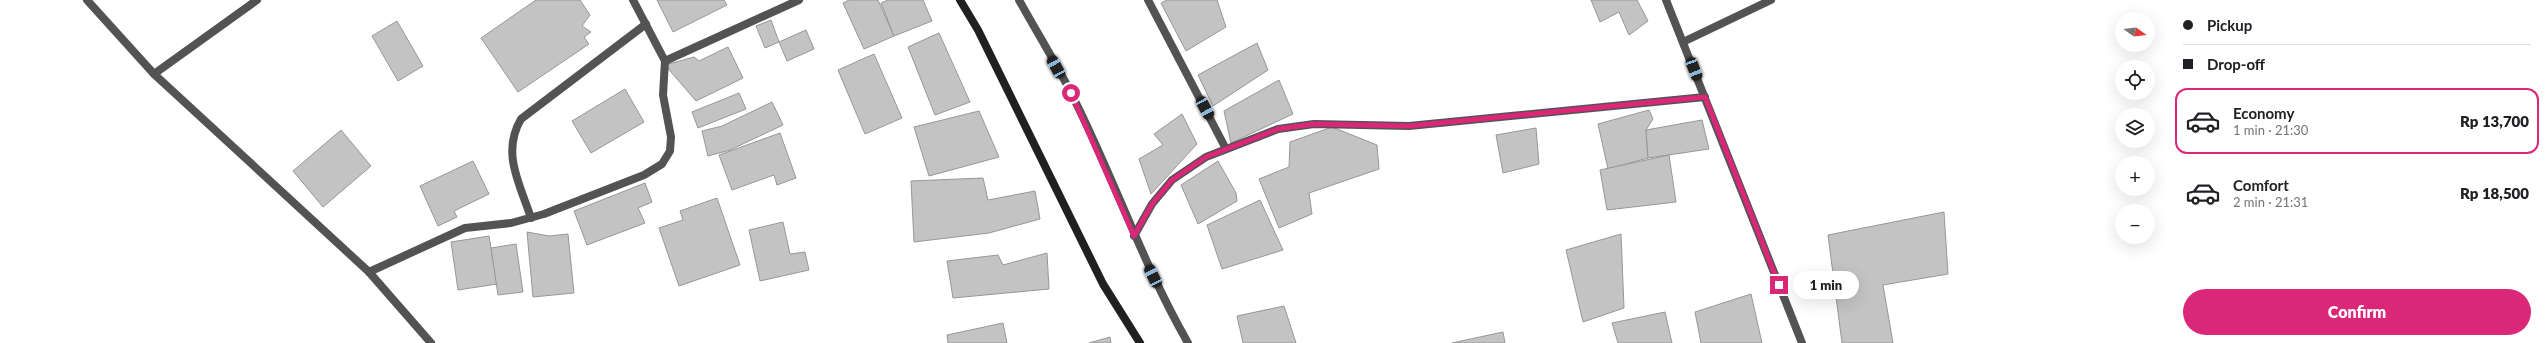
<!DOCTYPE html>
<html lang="en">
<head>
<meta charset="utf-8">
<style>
  body { margin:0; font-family:Lato,sans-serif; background:#f2f2f2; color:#202124; height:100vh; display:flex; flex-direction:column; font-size:15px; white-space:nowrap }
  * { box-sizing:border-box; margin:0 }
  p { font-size:13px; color:#757577 }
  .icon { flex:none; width:22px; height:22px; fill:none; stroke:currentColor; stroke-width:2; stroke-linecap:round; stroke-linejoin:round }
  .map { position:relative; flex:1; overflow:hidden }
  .details { display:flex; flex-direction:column; background:#fff; width:380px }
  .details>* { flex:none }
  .guide { display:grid; align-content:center; height:88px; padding:0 16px; background:#fff }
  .needle { width:26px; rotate:104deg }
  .buttons { position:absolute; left:2115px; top:12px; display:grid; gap:8px }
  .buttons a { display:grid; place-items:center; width:40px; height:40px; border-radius:50%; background:#fff; box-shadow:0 4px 16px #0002; font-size:20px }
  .end { position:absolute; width:18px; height:18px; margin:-9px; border:5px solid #db2777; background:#fff; box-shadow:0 0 0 2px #fff }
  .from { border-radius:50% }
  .bubble { position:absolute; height:28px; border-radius:14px; background:#fff; box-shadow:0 4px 16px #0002; font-size:13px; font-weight:800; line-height:28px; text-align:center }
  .car { position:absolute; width:12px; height:24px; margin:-12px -6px; border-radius:5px; box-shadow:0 0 3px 1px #0007; background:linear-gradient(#222 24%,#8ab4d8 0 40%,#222 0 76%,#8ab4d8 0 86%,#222 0) }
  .guide b { display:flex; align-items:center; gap:14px; height:38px; font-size:15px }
  .guide b+b { border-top:1px solid #e0e0e0 }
  .guide i { width:10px; height:10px; background:#202124 }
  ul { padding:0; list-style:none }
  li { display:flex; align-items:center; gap:12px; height:66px; margin:0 8px 6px; padding:0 8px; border:2px solid transparent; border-radius:12px }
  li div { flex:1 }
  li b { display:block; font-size:15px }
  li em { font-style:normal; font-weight:800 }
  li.active { border-color:#db2777 }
  li>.icon { width:36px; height:36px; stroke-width:1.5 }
  .button { display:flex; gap:8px; margin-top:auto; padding:8px 16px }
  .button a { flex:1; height:46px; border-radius:24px; background:#db2777; color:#fff; font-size:16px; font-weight:800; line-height:46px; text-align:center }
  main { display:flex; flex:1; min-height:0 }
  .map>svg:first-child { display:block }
  .building { fill:#c3c3c3; stroke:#979797 }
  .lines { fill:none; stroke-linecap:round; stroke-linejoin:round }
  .street { stroke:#535353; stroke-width:8 }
  .secondary { stroke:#202020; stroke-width:8 }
  .route { stroke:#db2777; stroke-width:5 }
</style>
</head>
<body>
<main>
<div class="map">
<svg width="2167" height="343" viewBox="0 0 2167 343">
  <rect width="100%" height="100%" fill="#fff"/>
  <g class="building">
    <polygon points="536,0 580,0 590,15 582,26 591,32 584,37 589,44 518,92 481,38"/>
    <polygon points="657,0 724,0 727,5 673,32"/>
    <polygon points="849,0 878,0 894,36 864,49 843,3"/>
    <polygon points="888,0 923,0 932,21 894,36 881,3"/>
    <polygon points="1167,0 1217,0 1226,27 1186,51 1161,3"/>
    <polygon points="1591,0 1637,0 1648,21 1629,35 1619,12 1600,22"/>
    <polygon points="771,20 779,42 765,48 756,26"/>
    <polygon points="397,21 423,66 398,81 372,36"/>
    <polygon points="806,30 814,49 787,61 779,42"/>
    <polygon points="939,33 970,102 935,115 908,47"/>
    <polygon points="1257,43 1268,70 1213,106 1198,75"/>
    <polygon points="728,47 743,78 696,101 665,65 694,57 699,61"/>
    <polygon points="874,54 902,118 865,134 838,70"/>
    <polygon points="1279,80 1293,114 1231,143 1224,111"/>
    <polygon points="625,89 644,122 591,153 572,121"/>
    <polygon points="739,93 746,109 698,128 692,112"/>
    <polygon points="772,102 783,125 730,150 708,156 702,131 722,126"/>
    <polygon points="1649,110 1653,119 1646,130 1648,158 1608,169 1598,124"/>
    <polygon points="979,111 999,157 929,176 914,127"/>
    <polygon points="1182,114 1197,144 1151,194 1139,159 1163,145 1154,134"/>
    <polygon points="1702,120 1709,149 1648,158 1646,130"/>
    <polygon points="1332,127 1377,145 1379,169 1309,193 1312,214 1279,228 1259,179 1289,167 1290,142"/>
    <polygon points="1536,128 1539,164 1503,173 1496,135"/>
    <polygon points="341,130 371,166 323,207 293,171"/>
    <polygon points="780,133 796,178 777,185 774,175 732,190 719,155"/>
    <polygon points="1669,155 1676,202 1607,210 1600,170"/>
    <polygon points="473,161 489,194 454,211 457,217 438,226 420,186"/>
    <polygon points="1218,161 1236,193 1237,201 1198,224 1181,185"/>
    <polygon points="983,178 988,200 1035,191 1040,219 989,233 914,242 911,181"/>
    <polygon points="645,183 652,202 638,208 645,223 587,245 574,211"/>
    <polygon points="717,198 740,265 679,286 659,228 683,220 680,211"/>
    <polygon points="1260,200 1283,250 1222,269 1207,225"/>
    <polygon points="1944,212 1948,274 1883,285 1893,343 1842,343 1828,235"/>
    <polygon points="783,222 790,254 805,252 809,270 760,281 749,230"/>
    <polygon points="527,232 549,236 568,234 574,293 533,297"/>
    <polygon points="1621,234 1624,308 1583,322 1566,250"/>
    <polygon points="489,236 497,284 458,290 451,242"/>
    <polygon points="516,244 523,292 498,295 491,248"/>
    <polygon points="1047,253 1049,289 953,298 947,261 998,255 1003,265"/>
    <polygon points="1751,294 1762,343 1701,343 1695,312"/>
    <polygon points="1284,306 1296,343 1243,343 1237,316"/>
    <polygon points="1665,312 1672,343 1618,343 1612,323"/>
    <polygon points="1003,323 1007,343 948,343 947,335"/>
    <polygon points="1503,332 1505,343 1452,343"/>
    <polygon points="1110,337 1111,343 1089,343"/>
  </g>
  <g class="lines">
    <g class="street">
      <polyline points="87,0 154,74 369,272 431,343"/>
      <path d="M1019 0C1036 31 1055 61 1071 93 1113 175 1142 263 1188 343"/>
      <polyline points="1148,0 1226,149"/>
      <polyline points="1666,0 1802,343"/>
      <polyline points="1683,42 1771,0"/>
      <polyline points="665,61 799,0"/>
      <polyline points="154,74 257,0"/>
      <path d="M531 218C520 184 501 153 521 119L646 24"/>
      <polyline points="1134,236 1152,204 1172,180 1206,157 1278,129 1314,124 1409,126 1705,97"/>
      <polyline points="369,272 465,228 511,223 544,214 644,175 662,164 670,151 671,137 663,95 665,61 633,0"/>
    </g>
    <polyline class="secondary" points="960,0 978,30 1103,284 1140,343"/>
  </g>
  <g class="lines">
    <polyline class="route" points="1071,93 1134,236 1152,204 1172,180 1206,157 1278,129 1314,124 1409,126 1705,97 1779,285"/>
  </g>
</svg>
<div class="buttons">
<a><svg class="needle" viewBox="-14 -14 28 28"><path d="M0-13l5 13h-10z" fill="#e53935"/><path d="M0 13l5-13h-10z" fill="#757577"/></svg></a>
<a><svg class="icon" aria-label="locate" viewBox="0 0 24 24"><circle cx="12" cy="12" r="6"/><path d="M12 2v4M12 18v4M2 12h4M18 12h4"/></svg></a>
<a><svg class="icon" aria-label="layers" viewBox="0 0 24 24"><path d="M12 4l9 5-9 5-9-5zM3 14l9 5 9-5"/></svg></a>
<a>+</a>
<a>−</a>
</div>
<i class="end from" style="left:1071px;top:93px"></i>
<i class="end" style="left:1779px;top:285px"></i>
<div class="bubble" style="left:1793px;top:271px;width:66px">1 min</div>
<i class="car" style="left:1056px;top:67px;rotate:331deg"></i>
<i class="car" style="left:1694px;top:69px;rotate:159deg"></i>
<i class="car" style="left:1205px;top:108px;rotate:152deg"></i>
<i class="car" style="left:1153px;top:276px;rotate:334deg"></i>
</div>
<section class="details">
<div class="guide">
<b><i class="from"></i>Pickup</b>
<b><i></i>Drop-off</b>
</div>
<ul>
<li class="active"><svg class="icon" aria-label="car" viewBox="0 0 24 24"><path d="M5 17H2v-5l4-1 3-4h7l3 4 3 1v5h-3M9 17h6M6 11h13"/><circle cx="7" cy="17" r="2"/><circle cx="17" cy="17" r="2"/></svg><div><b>Economy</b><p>1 min · 21:30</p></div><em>Rp 13,700</em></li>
<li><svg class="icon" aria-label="car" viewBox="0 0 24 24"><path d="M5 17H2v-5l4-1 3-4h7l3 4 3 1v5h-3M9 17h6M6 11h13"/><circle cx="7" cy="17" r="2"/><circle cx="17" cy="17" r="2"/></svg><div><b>Comfort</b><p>2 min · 21:31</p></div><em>Rp 18,500</em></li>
</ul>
<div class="button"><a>Confirm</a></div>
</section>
</main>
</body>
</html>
